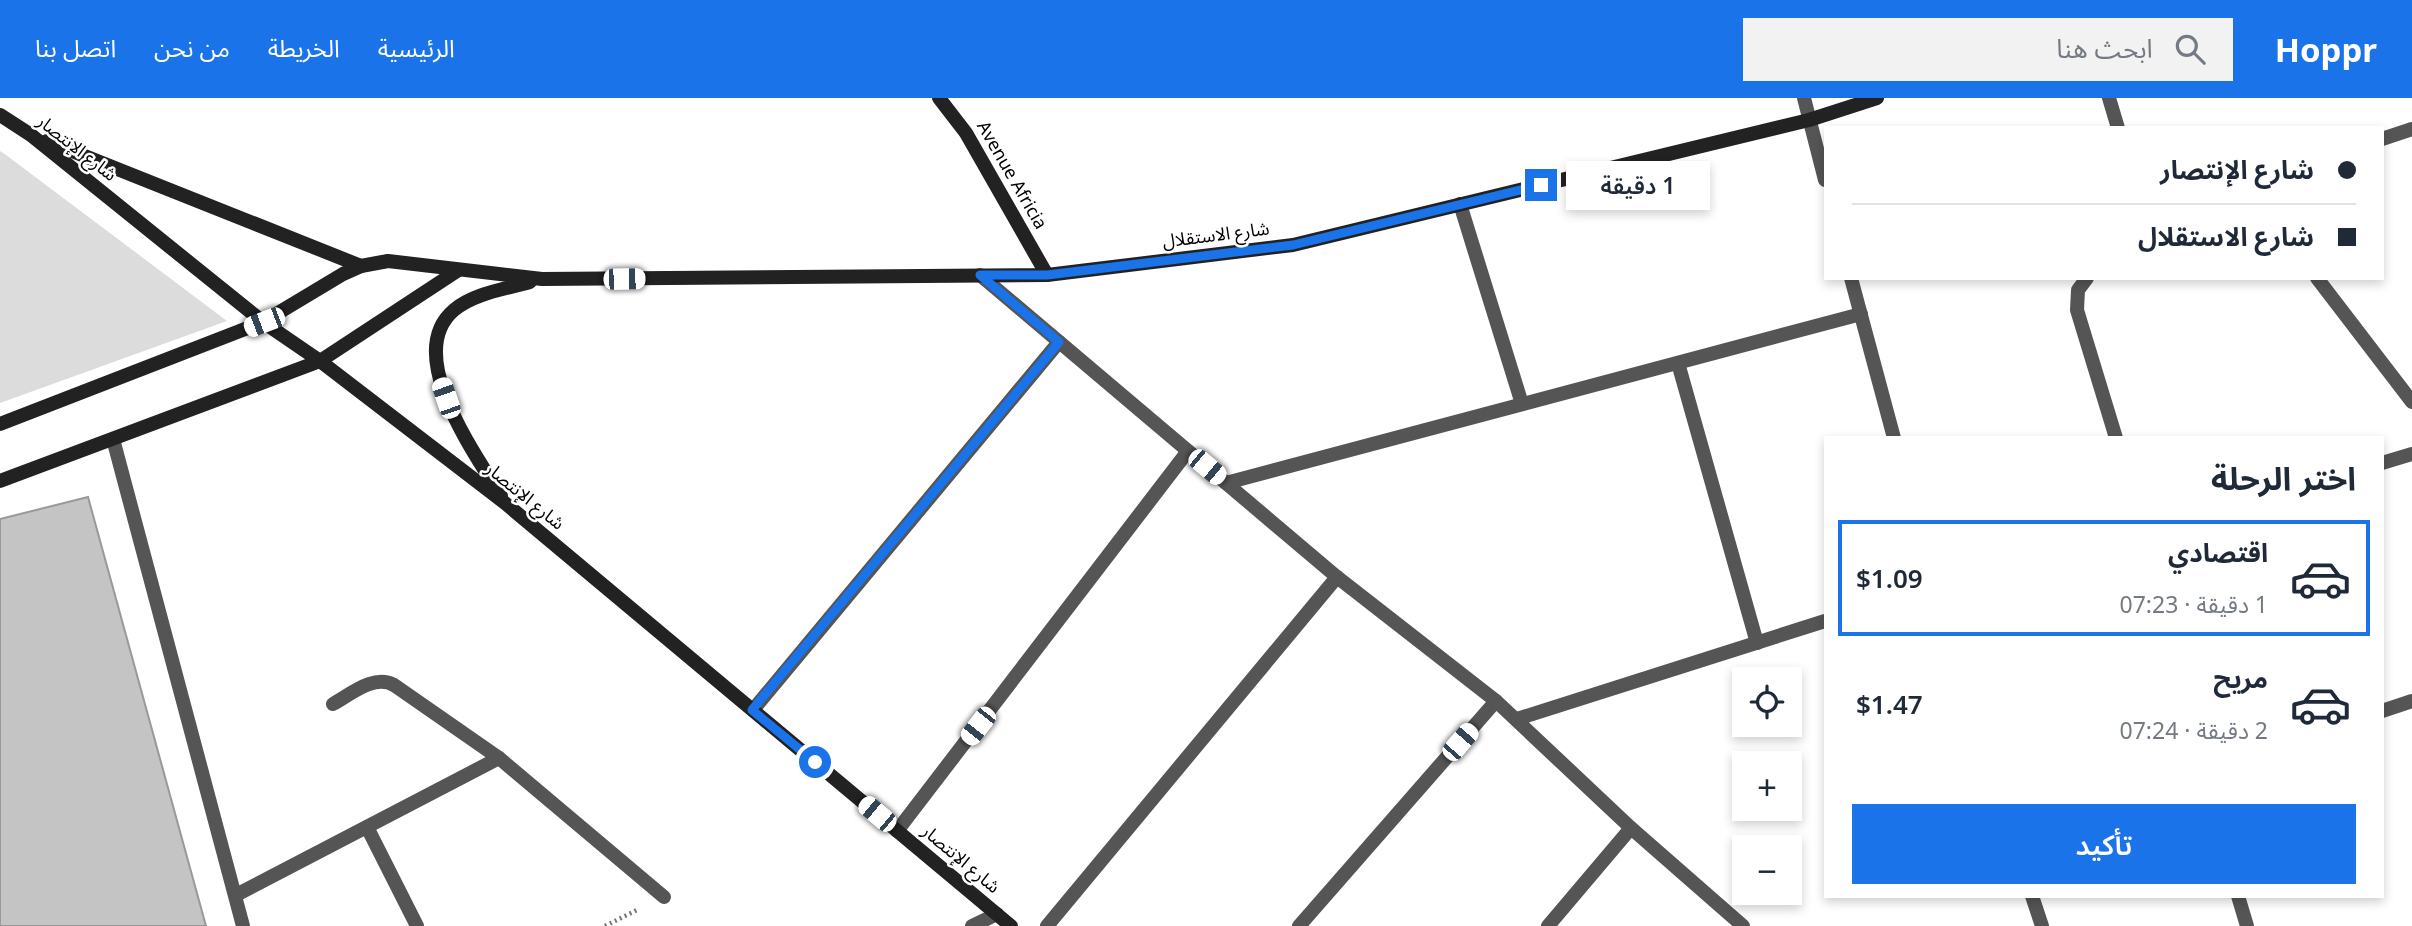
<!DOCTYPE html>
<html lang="ar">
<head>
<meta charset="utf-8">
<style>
  body { margin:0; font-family:"Noto Sans","Noto Sans Arabic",sans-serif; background:#f2f2f3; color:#1f2937; direction:rtl; height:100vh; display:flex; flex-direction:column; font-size:26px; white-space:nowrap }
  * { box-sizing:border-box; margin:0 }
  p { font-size:23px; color:#747a83 }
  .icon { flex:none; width:38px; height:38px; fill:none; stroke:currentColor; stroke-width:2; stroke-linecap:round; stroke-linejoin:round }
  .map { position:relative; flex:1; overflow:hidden; direction:ltr }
  .drawer { position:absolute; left:1824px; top:338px; width:560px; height:462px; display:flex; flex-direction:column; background:#fff; border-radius:0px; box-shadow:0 4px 10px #0003; direction:rtl }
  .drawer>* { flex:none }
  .hud { position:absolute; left:1824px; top:28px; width:560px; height:154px; border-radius:0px; box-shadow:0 4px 10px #0003; direction:rtl; display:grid; align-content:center; height:154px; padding:0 28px; background:#fff }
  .tools { position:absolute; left:1732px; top:569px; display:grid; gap:14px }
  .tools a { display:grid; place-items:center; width:70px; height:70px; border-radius:0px; background:#fff; box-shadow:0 4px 10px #0003; font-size:35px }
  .end { position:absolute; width:32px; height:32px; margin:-16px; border:9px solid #1a73e8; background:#fff; box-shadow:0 0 0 4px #fff }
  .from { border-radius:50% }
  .bubble { position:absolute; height:49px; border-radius:0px; background:#fff; box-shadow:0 4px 10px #0003; font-size:23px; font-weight:600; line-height:49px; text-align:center; direction:rtl }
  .car { position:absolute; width:21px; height:42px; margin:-21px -10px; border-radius:9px; box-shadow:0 0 5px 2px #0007; background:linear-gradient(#fff 24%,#345 0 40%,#fff 0 76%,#345 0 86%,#fff 0) }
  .hud b { display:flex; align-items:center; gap:24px; height:66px; font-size:26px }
  .hud b+b { border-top:2px solid #e0e1e3 }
  .hud i { width:18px; height:18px; background:#1f2937 }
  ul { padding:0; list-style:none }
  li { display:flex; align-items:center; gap:21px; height:116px; margin:0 14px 10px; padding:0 14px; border:4px solid transparent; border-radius:0px }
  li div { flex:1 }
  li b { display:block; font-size:26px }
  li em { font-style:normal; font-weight:600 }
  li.active { border-color:#1a73e8 }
  li>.icon { width:63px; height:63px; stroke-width:1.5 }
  h2 { padding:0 28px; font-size:32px; line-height:84px }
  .primary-button { display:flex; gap:14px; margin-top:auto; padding:14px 28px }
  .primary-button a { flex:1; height:80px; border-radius:0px; background:#1a73e8; color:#fff; font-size:28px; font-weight:600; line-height:80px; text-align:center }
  header { display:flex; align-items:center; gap:42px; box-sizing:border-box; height:98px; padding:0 35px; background:#1a73e8; color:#fff }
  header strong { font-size:33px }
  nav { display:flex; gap:38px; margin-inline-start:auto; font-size:24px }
  .search { width:490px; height:63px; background:#f2f2f3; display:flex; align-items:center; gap:18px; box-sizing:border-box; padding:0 24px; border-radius:0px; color:#747a83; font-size:26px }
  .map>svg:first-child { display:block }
  .green { fill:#dcdcdc }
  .building { fill:#c4c4c4; stroke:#999; stroke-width:2 }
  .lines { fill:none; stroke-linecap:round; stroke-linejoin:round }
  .path { stroke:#777; stroke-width:4.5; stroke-dasharray:2 3.5; stroke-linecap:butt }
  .street { stroke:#555; stroke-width:14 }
  .secondary { stroke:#222; stroke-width:14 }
  .route { stroke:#1a73e8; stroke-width:9 }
  .labels { text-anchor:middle; stroke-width:5; stroke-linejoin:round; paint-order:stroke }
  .street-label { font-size:18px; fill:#000; stroke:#fff }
</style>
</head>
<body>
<header>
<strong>Hoppr</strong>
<div class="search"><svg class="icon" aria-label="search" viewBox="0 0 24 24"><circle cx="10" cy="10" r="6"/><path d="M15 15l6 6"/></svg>ابحث هنا</div>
<nav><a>الرئيسية</a><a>الخريطة</a><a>من نحن</a><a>اتصل بنا</a></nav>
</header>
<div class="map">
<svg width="2412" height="828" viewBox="0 0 2412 828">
  <rect width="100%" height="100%" fill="#fff"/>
  <polygon class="green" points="0,53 6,57 227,223 0,305"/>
  <polygon class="building" points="88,399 206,828 0,828 0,421"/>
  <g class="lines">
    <polyline class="path" points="605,828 639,811"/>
    <g class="street">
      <polyline points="1804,0 1825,82"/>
      <polyline points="2109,0 2118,30"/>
      <polyline points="2382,41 2412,31"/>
      <polyline points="1460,106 1522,306"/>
      <polyline points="980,177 1337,479 1496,603 1631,730 1743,828"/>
      <polyline points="1851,180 1894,340"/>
      <polyline points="2087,180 2078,192 2077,212 2116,340"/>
      <polyline points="2317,180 2412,304"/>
      <polyline points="1678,265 1757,545"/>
      <polyline points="113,341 243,828"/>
      <polyline points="2382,365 2412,356"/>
      <polyline points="1226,385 1861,216"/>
      <path d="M333 606C351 596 374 576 394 587L499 660 664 799"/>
      <polyline points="753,612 1059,244"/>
      <polyline points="2382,613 2412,603"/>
      <polyline points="1517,621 1825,523"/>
      <polyline points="367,729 417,828"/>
      <polyline points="897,733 1188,353"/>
      <polyline points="236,797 499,660"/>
      <polyline points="2032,798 2042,828"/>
      <polyline points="2238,798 2247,828"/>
      <polyline points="972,828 997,816"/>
      <polyline points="1047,828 1337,479"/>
      <polyline points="1299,828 1496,603"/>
      <polyline points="1548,828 1631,730"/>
    </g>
    <g class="secondary">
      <polyline points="939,0 966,35 1047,177"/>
      <polyline points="0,17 31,37 263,224 320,263 505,405 1011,828"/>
      <polyline points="47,43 361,168"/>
      <polyline points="0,326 263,224 343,176 361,168 388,163 542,181 1047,177 1293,147 1809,22 1877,0"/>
      <polyline points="0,383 320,263 457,173"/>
      <path d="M501 398C476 357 402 256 454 212 474 195 506 191 530 184"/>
    </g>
  </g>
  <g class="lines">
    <polyline class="route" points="815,664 752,612 1059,244 980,177 1047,177 1293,147 1541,87"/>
  </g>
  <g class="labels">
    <g class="street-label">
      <text transform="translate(77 50) rotate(38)" y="6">شارع الإنتصار</text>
      <text transform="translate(1012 77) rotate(60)" y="6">Avenue Africia</text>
      <text transform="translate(1216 137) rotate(-7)" y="6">شارع الاستقلال</text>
      <text transform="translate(525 398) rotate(39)" y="6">شارع الإنتصار</text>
      <text transform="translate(961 761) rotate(40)" y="6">شارع الإنتصار</text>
    </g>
  </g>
</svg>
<div class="tools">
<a><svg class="icon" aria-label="locate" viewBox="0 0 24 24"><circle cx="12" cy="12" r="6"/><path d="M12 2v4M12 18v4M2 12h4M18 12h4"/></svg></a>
<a>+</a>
<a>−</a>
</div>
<i class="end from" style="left:815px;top:664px"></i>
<i class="end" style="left:1541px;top:87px"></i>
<div class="bubble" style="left:1566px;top:63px;width:144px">1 دقيقة</div>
<i class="car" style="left:624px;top:181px;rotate:89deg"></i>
<i class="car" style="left:264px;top:224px;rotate:249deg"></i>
<i class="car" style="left:446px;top:300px;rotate:341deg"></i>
<i class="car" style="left:1207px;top:369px;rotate:130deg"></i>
<i class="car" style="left:978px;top:628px;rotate:218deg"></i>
<i class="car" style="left:1460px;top:644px;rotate:41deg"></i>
<i class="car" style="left:877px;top:716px;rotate:310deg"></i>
<div class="hud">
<b><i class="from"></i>شارع الإنتصار</b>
<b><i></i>شارع الاستقلال</b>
</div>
<section class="drawer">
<h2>اختر الرحلة</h2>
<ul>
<li class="active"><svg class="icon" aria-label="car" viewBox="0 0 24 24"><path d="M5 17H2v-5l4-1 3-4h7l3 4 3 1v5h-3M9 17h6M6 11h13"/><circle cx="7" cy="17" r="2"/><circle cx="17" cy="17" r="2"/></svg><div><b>اقتصادي</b><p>1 دقيقة · 07:23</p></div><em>$1.09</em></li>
<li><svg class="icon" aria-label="car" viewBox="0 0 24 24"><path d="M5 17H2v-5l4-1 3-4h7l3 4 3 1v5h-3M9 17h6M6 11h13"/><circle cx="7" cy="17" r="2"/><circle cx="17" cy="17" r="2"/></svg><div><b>مريح</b><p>2 دقيقة · 07:24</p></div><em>$1.47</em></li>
</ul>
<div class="primary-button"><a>تأكيد</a></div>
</section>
</div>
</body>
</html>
